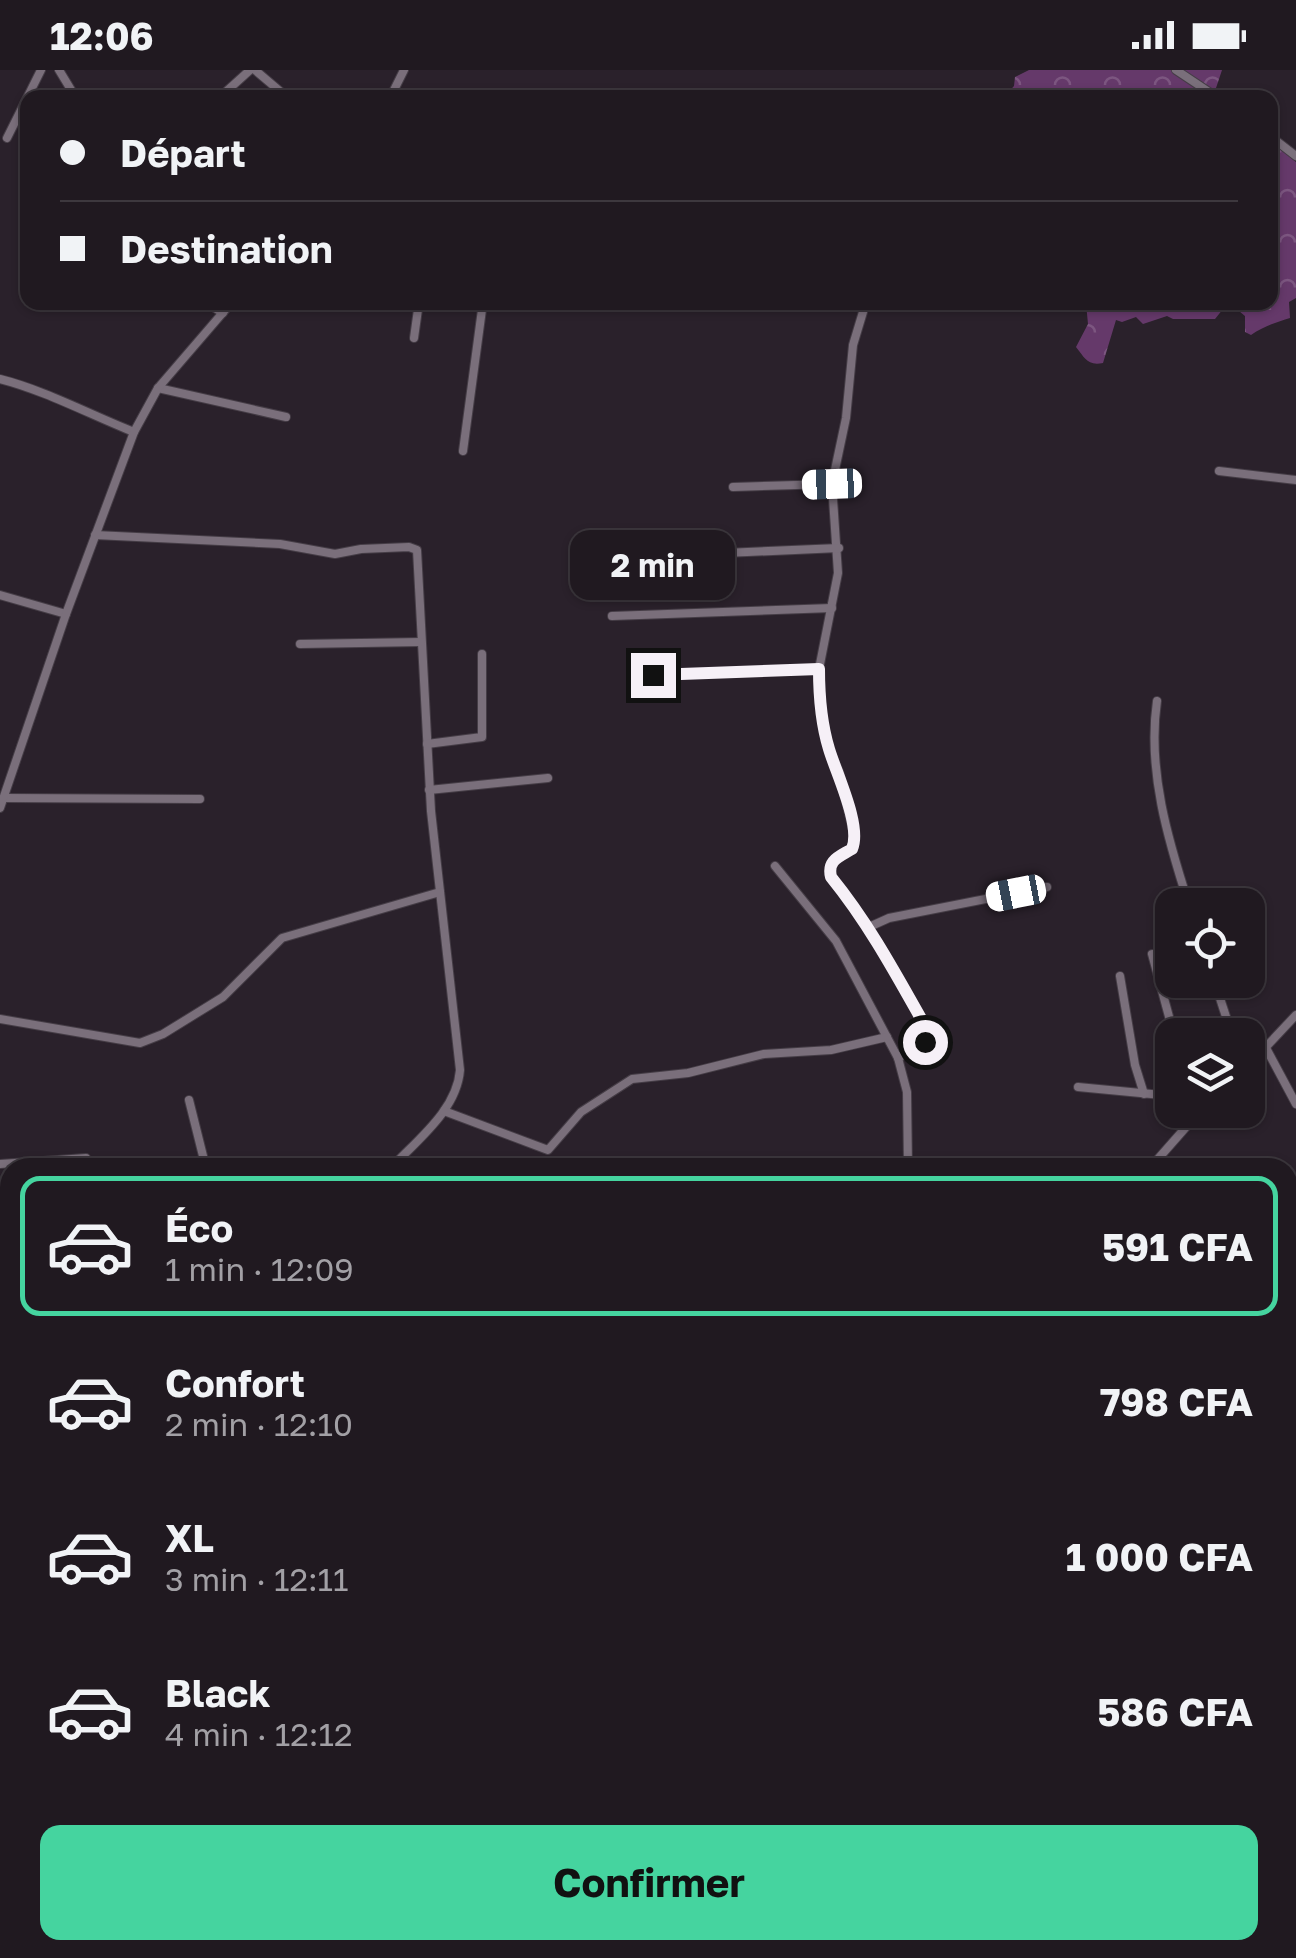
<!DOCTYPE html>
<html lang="fr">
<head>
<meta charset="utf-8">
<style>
  body { margin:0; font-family:"Golos Text",sans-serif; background:#2d262d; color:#f1f3f6; height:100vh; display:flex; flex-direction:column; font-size:38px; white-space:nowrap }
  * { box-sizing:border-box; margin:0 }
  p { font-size:32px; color:#a2a0a5 }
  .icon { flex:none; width:55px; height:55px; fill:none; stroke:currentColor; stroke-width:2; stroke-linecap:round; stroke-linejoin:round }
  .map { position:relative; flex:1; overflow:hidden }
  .details { position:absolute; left:0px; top:1088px; width:1298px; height:802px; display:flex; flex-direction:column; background:#201920; border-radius:30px 30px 0 0; box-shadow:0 2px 8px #0004,0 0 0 2px #3d383e }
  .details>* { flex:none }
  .top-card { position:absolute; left:20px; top:20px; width:1258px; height:220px; border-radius:20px; box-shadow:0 2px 8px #0004,0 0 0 2px #3d383e; display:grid; align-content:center; height:220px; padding:0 40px; background:#201920 }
  .fabs { position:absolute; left:1155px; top:818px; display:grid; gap:20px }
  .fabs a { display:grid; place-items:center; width:110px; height:110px; border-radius:20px; background:#201920; box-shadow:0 2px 8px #0004,0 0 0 2px #3d383e; font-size:50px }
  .end { position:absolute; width:45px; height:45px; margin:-22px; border:12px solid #f6f0f7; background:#111; box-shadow:0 0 0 5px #111 }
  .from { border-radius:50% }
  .bubble { position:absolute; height:70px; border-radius:20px; background:#201920; box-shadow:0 2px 8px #0004,0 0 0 2px #3d383e; font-size:32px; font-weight:700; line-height:70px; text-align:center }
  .car { position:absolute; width:30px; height:60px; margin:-30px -15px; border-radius:12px; box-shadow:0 0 8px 2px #0007; background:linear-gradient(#fff 24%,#345 0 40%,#fff 0 76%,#345 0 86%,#fff 0) }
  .top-card b { display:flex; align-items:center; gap:35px; height:95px; font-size:38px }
  .top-card b+b { border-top:2px solid #3d383e }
  .top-card i { width:25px; height:25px; background:#f1f3f6 }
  ul { padding:18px 0 0; list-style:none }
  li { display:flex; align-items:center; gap:30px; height:140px; margin:0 20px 15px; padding:0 20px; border:5px solid transparent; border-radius:20px }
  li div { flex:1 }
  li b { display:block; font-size:38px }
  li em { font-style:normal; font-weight:700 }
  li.active { border-color:#45d49f }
  li>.icon { width:90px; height:90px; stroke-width:1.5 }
  .primary-button { display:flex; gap:20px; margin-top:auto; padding:20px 40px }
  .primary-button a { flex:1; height:115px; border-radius:20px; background:#45d49f; color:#111; font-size:40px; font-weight:700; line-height:115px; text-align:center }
  .status { display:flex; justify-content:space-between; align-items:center; height:70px; padding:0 50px; background:#201920; direction:ltr }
  .status svg { height:28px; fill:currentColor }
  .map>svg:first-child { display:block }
  .wetland { fill:url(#wetland-marsh) }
  .park { fill:url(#park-crowns) }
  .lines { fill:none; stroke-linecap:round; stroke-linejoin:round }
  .street-casing { stroke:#453d46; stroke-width:10 }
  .street { stroke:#7a6f7b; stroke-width:8 }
  .route { stroke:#f6f0f7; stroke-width:12 }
</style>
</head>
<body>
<div class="status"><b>12:06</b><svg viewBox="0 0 49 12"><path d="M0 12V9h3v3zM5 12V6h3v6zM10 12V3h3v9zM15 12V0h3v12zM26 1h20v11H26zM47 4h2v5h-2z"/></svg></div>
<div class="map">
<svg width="1296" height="1888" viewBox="0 0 1296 1888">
  <defs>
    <pattern id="wetland-marsh" width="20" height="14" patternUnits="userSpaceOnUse" patternTransform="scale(2.5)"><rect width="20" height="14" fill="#65396a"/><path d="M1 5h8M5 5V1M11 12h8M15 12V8" fill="none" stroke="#7c5680"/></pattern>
    <pattern id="park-crowns" width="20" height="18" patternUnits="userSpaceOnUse" patternTransform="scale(2.5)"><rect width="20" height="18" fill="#65396a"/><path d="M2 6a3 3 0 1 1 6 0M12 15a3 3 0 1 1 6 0" fill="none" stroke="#7c5680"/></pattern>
  </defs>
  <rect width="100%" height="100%" fill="#2a212b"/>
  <polygon class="wetland" points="535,1880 687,1880 674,1888 523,1888"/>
  <g class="park">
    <polygon points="1029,0 1222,0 1213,27 1003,28 1014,16 1015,7"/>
    <path d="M1270 71 1296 92V228L1289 232 1290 248C1277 252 1264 256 1251 265L1245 262V246L1233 236 1223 239 1215 249H1173L1167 246 1143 254 1136 247 1122 252 1116 250 1103 293C1087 296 1085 288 1076 277L1088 254 1086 233 1270 232Z"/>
  </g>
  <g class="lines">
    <defs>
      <g id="street">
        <polyline points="59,0 76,28"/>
        <polyline points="255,0 288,28"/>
        <polyline points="1176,0 1218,28"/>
        <polyline points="219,28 250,0"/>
        <polyline points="390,28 404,0"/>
        <polyline points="974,28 983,28"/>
        <polyline points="1270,66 1296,86"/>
        <polyline points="7,68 41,0"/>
        <polyline points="205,232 223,243"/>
        <path d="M866 232 853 275 846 348 832 414 838 503 819 599 821 638 828 677 839 702 855 768 851 779C839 787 827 790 831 807L869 857 929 961 925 971 898 988"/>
        <polyline points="414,268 419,232"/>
        <path d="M0 309C44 320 91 345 134 362"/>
        <polyline points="158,318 286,347"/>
        <polyline points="463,381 483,232"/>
        <polyline points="1219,401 1296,410"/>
        <polyline points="733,417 832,414"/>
        <path d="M95 465 280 474 335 484 361 479 409 477 417 480 431 741 460 1000C457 1040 417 1070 391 1098"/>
        <polyline points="702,484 839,478"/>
        <polyline points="0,525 66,544"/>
        <polyline points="612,546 832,538"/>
        <polyline points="300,574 421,572"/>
        <polyline points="653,605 819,599"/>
        <path d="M1157 631C1147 700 1168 770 1189 835"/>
        <polyline points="427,674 482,667 482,584"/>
        <polyline points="429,720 548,708"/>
        <polyline points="4,728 200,729"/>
        <polyline points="0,738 66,544 134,362 158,318 232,232"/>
        <polyline points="775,796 836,871 898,988 907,1022 908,1098"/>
        <polyline points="869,857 889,848 1047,817"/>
        <polyline points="1152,884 1174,965"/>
        <polyline points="1120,906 1135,995 1144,1024"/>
        <polyline points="1214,910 1232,965"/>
        <polyline points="0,949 140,973 163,964 223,927 282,868 440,822"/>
        <polyline points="1266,978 1296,1034"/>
        <polyline points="1248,996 1296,945"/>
        <polyline points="1078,1017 1172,1026"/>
        <polyline points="189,1030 206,1098"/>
        <polyline points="444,1041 548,1080 581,1042 632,1009 688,1003 764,984 831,980 887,967"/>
        <polyline points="0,1094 86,1088"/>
        <polyline points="1150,1098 1201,1040"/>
        <polyline points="0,1287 10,1283"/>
        <polyline points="0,1637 10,1623"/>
        <polyline points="1288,1804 1296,1800"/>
        <polyline points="0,1805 10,1826"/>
        <polyline points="186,1880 205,1888"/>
        <polyline points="614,1880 619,1888"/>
        <polyline points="1041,1880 1044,1888"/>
        <polyline points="1253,1880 1253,1888"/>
        <polyline points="920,1888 939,1880"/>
        <polyline points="1162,1888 1175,1880"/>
      </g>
    </defs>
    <use href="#street" class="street-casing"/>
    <use href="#street" class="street"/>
  </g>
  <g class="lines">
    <path class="route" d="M653 605 819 599C819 625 821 653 829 679 836 703 862 756 852 779 839 787 827 790 831 807 870 855 898 908 928 961L925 972"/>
  </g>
</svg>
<div class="fabs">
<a><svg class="icon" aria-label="locate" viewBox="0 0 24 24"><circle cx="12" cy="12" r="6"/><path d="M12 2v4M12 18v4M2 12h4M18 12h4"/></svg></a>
<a><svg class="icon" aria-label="layers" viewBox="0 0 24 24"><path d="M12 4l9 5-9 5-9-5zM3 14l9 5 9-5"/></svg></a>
</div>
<i class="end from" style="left:925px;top:972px"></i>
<i class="end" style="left:653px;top:605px"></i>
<div class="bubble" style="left:570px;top:460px;width:165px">2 min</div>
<i class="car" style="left:832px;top:414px;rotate:268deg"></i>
<i class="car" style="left:1016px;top:823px;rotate:259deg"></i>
<div class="top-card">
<b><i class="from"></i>Départ</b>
<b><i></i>Destination</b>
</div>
<section class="details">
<ul>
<li class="active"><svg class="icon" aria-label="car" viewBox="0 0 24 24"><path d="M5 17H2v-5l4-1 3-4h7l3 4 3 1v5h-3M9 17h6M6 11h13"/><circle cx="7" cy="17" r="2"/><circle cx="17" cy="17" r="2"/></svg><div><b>Éco</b><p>1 min · 12:09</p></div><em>591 CFA</em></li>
<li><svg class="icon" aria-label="car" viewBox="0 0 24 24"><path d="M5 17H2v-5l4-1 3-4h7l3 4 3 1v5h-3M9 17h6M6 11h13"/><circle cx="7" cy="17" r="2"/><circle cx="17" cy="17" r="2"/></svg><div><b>Confort</b><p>2 min · 12:10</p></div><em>798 CFA</em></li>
<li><svg class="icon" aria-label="car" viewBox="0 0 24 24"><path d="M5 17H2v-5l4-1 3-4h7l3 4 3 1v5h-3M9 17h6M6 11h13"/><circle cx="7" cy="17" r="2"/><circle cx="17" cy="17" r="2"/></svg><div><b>XL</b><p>3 min · 12:11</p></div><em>1 000 CFA</em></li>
<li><svg class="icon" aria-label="car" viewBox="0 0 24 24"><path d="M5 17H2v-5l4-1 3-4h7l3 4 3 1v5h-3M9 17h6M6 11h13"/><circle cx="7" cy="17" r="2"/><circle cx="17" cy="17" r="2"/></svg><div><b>Black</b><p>4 min · 12:12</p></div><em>586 CFA</em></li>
</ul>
<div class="primary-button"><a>Confirmer</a></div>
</section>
</div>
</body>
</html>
